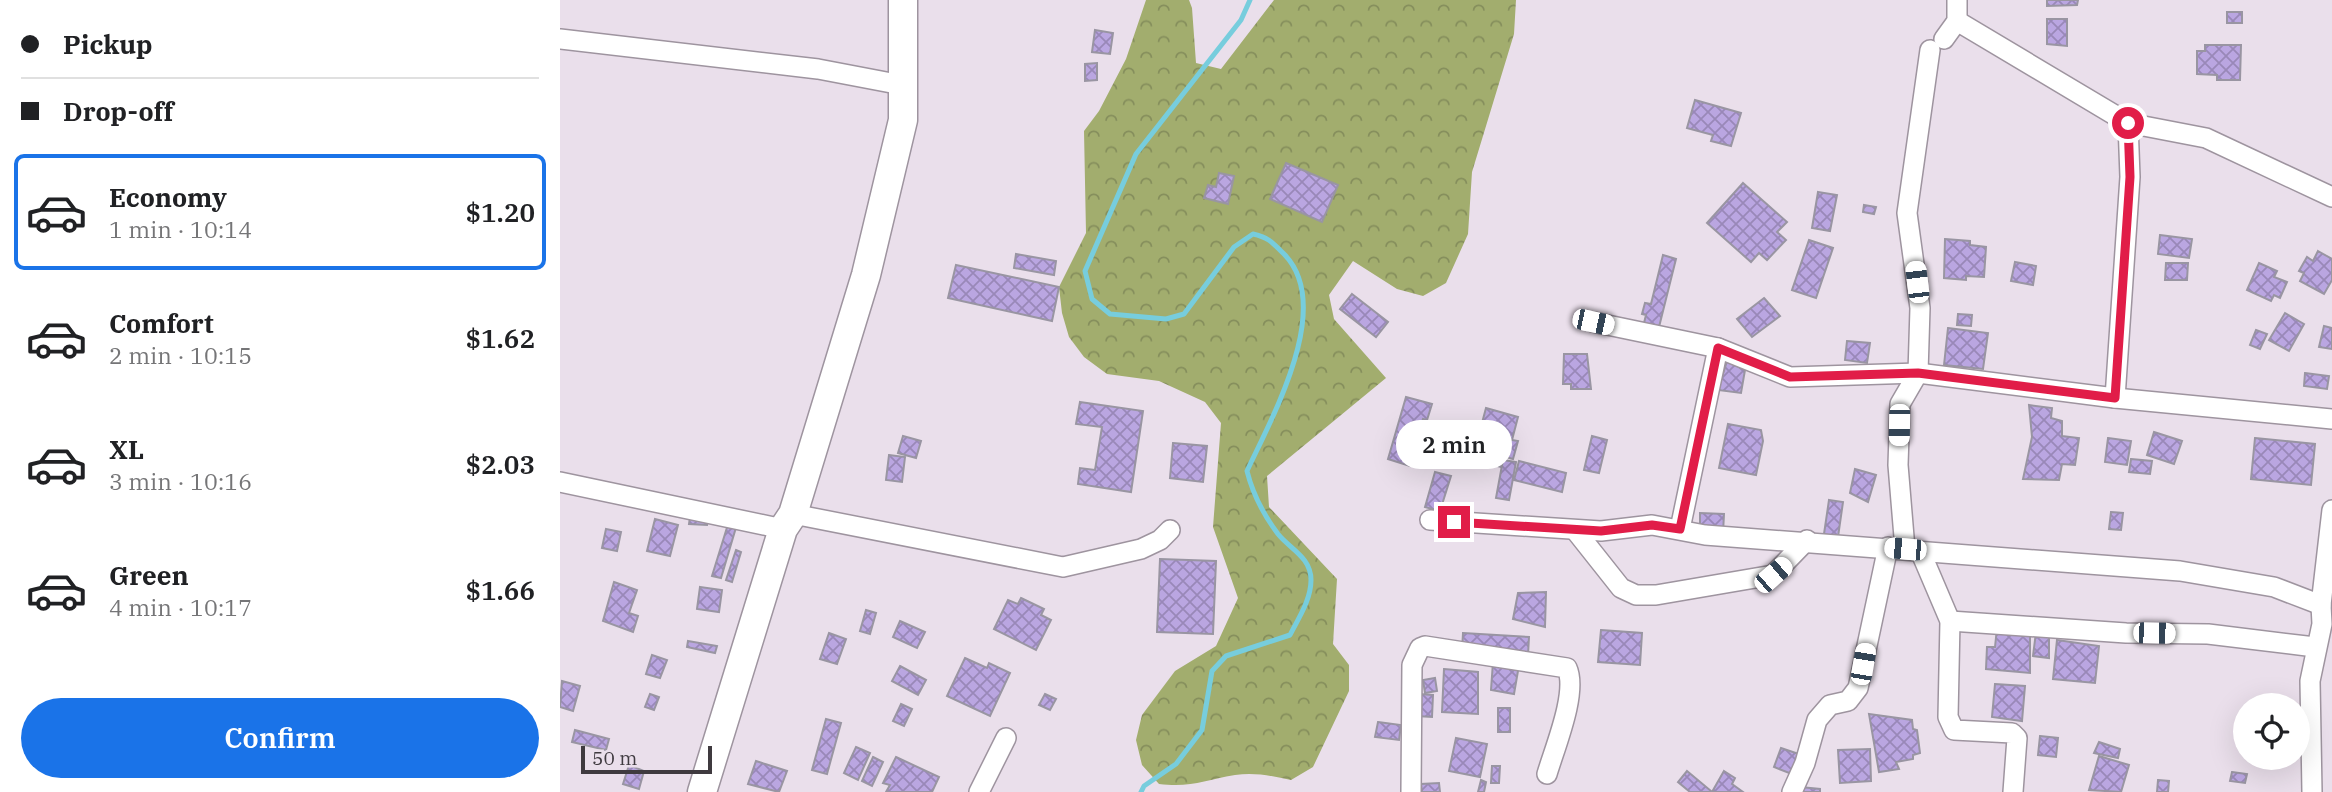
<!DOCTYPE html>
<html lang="en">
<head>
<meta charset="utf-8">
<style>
  body { margin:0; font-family:"IBM Plex Serif",serif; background:#f6f6f6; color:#202124; height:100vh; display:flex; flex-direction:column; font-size:26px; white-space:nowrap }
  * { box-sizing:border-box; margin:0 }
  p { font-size:23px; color:#757577 }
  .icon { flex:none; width:38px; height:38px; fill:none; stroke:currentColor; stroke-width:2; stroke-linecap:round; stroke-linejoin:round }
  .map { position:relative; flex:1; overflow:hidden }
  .panel { display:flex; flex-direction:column; background:#fff; width:560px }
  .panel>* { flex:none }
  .guide { display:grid; align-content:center; height:154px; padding:0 21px; background:#fff }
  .controls { position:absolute; left:1673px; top:693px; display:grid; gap:14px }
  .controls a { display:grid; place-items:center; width:77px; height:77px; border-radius:50%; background:#fff; box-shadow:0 7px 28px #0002; font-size:35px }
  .scale { position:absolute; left:21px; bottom:18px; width:131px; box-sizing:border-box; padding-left:7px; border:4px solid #3f3a3f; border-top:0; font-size:19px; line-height:24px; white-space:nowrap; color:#3f3a3f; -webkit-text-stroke:5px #eadfeb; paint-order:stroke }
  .end { position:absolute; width:32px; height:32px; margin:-16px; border:9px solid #e11d48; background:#fff; box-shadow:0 0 0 4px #fff }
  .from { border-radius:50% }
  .bubble { position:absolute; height:49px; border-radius:24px; background:#fff; box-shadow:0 7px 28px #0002; font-size:23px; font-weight:600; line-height:49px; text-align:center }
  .car { position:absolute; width:21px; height:42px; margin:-21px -10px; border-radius:9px; box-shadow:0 0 5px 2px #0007; background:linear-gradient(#fff 24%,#345 0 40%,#fff 0 76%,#345 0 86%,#fff 0) }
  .guide b { display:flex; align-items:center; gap:24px; height:66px; font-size:26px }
  .guide b+b { border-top:2px solid #e0e0e0 }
  .guide i { width:18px; height:18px; background:#202124 }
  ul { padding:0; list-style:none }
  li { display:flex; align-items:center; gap:21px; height:116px; margin:0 14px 10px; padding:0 7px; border:4px solid transparent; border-radius:10px }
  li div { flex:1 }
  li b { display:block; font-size:26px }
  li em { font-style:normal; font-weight:600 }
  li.on { border-color:#1a73e8 }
  li>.icon { width:63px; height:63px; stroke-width:1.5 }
  .action { display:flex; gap:14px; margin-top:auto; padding:14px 21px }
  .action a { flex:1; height:80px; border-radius:42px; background:#1a73e8; color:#fff; font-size:28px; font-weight:600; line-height:80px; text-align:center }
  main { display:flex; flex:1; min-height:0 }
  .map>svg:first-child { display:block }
  .forest { fill:url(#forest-crowns) }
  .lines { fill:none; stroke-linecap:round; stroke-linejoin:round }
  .stream { stroke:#77cddd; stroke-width:5 }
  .building { fill:url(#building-cross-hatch); stroke:#9995a2; stroke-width:2 }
  .street-casing { stroke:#9e949f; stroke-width:22 }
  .secondary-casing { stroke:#9e949f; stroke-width:31 }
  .street { stroke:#fff; stroke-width:19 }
  .secondary { stroke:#fff; stroke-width:28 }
  .route { stroke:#e11d48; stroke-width:9 }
</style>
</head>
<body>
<main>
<section class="panel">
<div class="guide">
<b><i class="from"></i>Pickup</b>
<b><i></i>Drop-off</b>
</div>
<ul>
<li class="on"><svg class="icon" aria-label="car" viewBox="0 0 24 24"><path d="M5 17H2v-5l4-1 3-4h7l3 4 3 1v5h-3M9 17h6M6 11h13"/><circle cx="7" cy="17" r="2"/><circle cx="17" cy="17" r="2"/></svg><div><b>Economy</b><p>1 min · 10:14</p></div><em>$1.20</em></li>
<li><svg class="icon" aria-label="car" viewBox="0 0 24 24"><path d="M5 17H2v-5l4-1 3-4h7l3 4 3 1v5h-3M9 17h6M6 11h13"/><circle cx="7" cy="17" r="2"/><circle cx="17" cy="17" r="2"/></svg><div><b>Comfort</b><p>2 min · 10:15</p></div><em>$1.62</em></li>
<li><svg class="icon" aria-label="car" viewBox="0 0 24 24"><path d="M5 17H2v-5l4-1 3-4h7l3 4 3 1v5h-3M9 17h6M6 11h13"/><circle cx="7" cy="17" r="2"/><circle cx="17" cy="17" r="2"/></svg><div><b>XL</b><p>3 min · 10:16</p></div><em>$2.03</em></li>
<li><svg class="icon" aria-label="car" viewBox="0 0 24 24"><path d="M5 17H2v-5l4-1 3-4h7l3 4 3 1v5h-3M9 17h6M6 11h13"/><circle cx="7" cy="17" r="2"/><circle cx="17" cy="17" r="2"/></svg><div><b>Green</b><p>4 min · 10:17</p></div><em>$1.66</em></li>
</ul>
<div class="action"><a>Confirm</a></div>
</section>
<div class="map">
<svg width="1772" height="792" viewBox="0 0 1772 792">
  <defs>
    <pattern id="forest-crowns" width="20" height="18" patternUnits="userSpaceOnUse" patternTransform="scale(1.75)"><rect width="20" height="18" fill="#a2ad6e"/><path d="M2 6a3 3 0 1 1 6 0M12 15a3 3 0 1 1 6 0" fill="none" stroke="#858e5c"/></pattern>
    <pattern id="building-cross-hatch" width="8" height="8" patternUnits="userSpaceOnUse" patternTransform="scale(1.75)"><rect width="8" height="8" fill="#baa6e1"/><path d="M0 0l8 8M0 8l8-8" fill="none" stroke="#9988b8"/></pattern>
  </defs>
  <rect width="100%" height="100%" fill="#eadfeb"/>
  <path class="forest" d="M586 0H629L632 8 636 63 661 69 714 0H956L954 34 912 172 908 234 886 283 863 296 837 289 793 261 769 295 774 319 826 378 707 476 709 507 777 579 773 644 789 665V691L753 767 731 780C712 776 695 772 675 775 645 780 631 788 599 784L582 765 576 740 582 715 615 671 656 646 678 598 653 527 661 423 645 402 599 381 547 374 524 357 509 337 502 313 499 287 526 233 524 131 539 111 566 59Z"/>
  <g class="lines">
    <path class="stream" d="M581 792 584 786 616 764 642 730 652 671 666 656 730 635C738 619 751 600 751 580 751 557 730 549 718 534 703 514 693 495 687 471 712 417 775 306 724 254 713 243 708 237 693 234L674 247 624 314 606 319 550 314 532 299 525 271 576 154 681 20 690 0"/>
  </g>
  <g class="building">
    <polygon points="1487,0 1518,0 1517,5 1487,6"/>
    <rect x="1667" y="12" width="15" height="11"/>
    <polygon points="1487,19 1507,19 1507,46 1487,44"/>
    <polygon points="535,30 553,33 550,54 532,52"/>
    <polygon points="1645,45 1681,45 1680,80 1657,80 1657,75 1637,74 1637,51 1645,51"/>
    <polygon points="537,63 537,80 525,81 525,64"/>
    <polygon points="1135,100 1181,113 1171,146 1151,141 1153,135 1127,128"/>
    <polygon points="726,163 778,185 762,222 710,199"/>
    <polygon points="659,173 674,176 668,204 644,198 648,185 656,187"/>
    <polygon points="1183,183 1227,222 1217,232 1226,240 1207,260 1199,253 1191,262 1147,223"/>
    <polygon points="1258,192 1277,195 1270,231 1252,228"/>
    <polygon points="1304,205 1316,207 1314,214 1303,212"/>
    <polygon points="1600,235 1632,239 1629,258 1598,254"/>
    <polygon points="1385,239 1410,241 1410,245 1426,247 1424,277 1406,276 1406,280 1384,278"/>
    <polygon points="1249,240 1273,248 1256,298 1232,290"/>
    <polygon points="1758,251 1772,259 1772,280 1764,294 1740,281 1744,273 1739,271 1747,257 1753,261"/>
    <polygon points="456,254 496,261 494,275 454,268"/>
    <polygon points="1103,255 1116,259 1097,335 1082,331 1086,315 1082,314 1085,303 1091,304"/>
    <polygon points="1455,262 1476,266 1473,285 1451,281"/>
    <polygon points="1606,263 1628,263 1627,280 1605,280"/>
    <polygon points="1699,263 1717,271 1714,277 1727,282 1720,298 1714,295 1711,301 1687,290"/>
    <polygon points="396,265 499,287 492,321 388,298"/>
    <polygon points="792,294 828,322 816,337 780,309"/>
    <polygon points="1204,298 1220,316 1192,337 1177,319"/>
    <polygon points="1725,313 1744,324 1729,351 1709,340"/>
    <polygon points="1398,314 1412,315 1411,326 1397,325"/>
    <polygon points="1764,326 1772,328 1772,349 1759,347"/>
    <polygon points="1388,328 1428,333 1423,369 1384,365"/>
    <polygon points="1696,330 1707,334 1700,349 1690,345"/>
    <polygon points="1287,341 1310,343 1307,363 1285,360"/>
    <polygon points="1004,354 1027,354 1031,389 1011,389 1011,384 1003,384"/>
    <polygon points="1167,361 1185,370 1181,393 1158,390"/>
    <polygon points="1745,373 1769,376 1767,389 1744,386"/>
    <polygon points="846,397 872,404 867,420 863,419 850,466 828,459"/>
    <polygon points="520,402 583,411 571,492 518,484 520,468 535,470 542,427 516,424"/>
    <polygon points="1469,405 1492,408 1491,418 1502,421 1502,436 1519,438 1515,465 1502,464 1499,480 1463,479 1472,437"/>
    <polygon points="926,408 958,417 952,440 958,441 953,459 914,448 913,452 943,461 941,467 905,456 911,436 918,438"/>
    <polygon points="1168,424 1201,430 1203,441 1196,475 1159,468"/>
    <polygon points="1594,432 1622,441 1614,464 1587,455"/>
    <polygon points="343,436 361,441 356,458 338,453"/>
    <polygon points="1032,436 1047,440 1039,473 1024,470"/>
    <polygon points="1548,438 1571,441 1567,465 1545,462"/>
    <polygon points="1695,438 1755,444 1751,485 1691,479"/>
    <polygon points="613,443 647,446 643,482 610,478"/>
    <polygon points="329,455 345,457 342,482 326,480"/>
    <polygon points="1571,459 1592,461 1590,474 1569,472"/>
    <polygon points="943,460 956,462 949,500 936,498"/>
    <polygon points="959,461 1006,473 1002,492 954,480"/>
    <polygon points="1295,469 1316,475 1308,502 1290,493"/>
    <polygon points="875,472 891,476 880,511 865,507"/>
    <polygon points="1269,500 1283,502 1278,537 1264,534"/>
    <polygon points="1551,512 1563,513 1561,530 1549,529"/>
    <polygon points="1140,513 1164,514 1163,533 1140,531"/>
    <polygon points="130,517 148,518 147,525 129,524"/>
    <polygon points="95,519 118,525 110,556 87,551"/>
    <polygon points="169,521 177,524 161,578 152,576"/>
    <polygon points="46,529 61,532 57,551 42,548"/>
    <polygon points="176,550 181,552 172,582 166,580"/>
    <polygon points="600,559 656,561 653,634 597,632"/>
    <polygon points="54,582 77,590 69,613 78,616 73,632 43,621"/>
    <polygon points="140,587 162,590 159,612 137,609"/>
    <polygon points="986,592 985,627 953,619 958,593"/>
    <polygon points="461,598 484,609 481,615 491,620 476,650 434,629 448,600 458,604"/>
    <polygon points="306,610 316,613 310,634 300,631"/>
    <polygon points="340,621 365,632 357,648 333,637"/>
    <polygon points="1437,628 1470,632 1470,673 1426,669 1427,647 1435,647"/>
    <polygon points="1041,630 1082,633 1080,665 1038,662"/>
    <polygon points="1476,632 1489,632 1489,658 1473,656"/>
    <polygon points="269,633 286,639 277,664 260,659"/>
    <polygon points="903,633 969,637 968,655 902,651"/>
    <polygon points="1497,640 1539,646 1535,683 1493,679"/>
    <polygon points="128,641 157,646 155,653 127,647"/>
    <polygon points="92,655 107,660 100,678 86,674"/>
    <polygon points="405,658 427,668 429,663 450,673 430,716 387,696"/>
    <polygon points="933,662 959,665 954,694 931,690"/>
    <polygon points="340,666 366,680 358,695 332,681"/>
    <polygon points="884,669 918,672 918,714 882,712"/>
    <polygon points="875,678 877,691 865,693 863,680"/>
    <polygon points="2,681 20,686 13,711 0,707"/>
    <polygon points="1435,684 1465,686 1462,721 1432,717"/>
    <polygon points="90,694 99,697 94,710 85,707"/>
    <polygon points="485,694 496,699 490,710 479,705"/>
    <polygon points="859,694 873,695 872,717 857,716"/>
    <polygon points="341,704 352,709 344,726 333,721"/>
    <rect x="938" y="708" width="12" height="24"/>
    <polygon points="1309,714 1352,720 1353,729 1357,730 1360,753 1353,755 1353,759 1336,762 1339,769 1319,772"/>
    <polygon points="266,719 281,723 267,774 252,770"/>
    <polygon points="818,722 841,725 839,740 815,737"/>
    <polygon points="15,730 49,739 46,750 12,742"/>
    <polygon points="1480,736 1498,738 1496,757 1478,755"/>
    <polygon points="896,738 927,744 920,777 889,771"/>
    <polygon points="1539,742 1560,749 1558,758 1534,753"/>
    <polygon points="296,747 310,753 298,780 284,773"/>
    <polygon points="1221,748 1245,756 1237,776 1214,767"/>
    <polygon points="1310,749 1311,781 1280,783 1278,750"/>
    <polygon points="1539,756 1569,765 1561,792 1529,790"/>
    <polygon points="313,757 323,762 312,786 302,781"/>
    <polygon points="336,757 379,777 372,792 326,792 330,785 323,783"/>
    <polygon points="196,761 227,771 219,792 188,784"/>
    <polygon points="69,765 84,771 79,789 63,784"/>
    <polygon points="932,766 940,766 939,783 931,783"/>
    <polygon points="1127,771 1151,791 1150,792 1130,792 1118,782"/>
    <polygon points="1164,771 1175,778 1172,784 1183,792 1152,792"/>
    <polygon points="1672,772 1687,774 1685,783 1670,781"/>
    <polygon points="921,780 926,782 924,792 918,792"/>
    <polygon points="1598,780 1609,781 1608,792 1597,792"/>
    <polygon points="879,783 880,792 862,792 861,784"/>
    <polygon points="1240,787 1260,789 1260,792 1240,792"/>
  </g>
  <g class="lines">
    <defs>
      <g id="street">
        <polyline points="1397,21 1568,123 1646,138 1772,197"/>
        <polyline points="0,39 258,69 342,85"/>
        <polyline points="1384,39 1397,21 1397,0"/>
        <polyline points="1033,322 1158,348 1230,377 1358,373 1555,398 1772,419"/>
        <polyline points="1555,398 1570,177 1568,123"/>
        <polyline points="0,482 223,529"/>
        <polyline points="233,514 503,567 581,549 600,540 610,530"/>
        <polyline points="870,520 1041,531 1092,525 1145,535 1620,571 1714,587 1761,605"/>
        <polyline points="1120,529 1158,348"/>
        <polyline points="1015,530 1061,588 1076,595 1096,595 1213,575 1247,540"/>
        <polyline points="1345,549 1338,465 1340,404 1358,373 1360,308 1347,213 1370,50"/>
        <polyline points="1361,553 1390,621 1388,717 1394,730 1452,733 1457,738 1453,792"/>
        <polyline points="1390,621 1566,633 1648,634 1755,647"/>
        <polyline points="419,792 446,738"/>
        <path d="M851 792 852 665 860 648 865 646 1007 668C1018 692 995 747 987 774"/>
        <polyline points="1232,792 1245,763 1257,720 1270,705 1288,701 1298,688 1328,547"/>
        <polyline points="1752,792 1750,681 1762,624 1761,605 1772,510"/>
      </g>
      <polyline id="secondary" points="142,792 223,529 233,514 306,275 343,120 343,0"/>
    </defs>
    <use href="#street" class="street-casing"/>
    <use href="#secondary" class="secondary-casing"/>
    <use href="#street" class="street"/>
    <use href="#secondary" class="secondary"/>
  </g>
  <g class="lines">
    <polyline class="route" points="894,522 1041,531 1092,525 1120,529 1158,348 1230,377 1358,373 1555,398 1570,177 1568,123"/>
  </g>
</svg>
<div class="controls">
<a><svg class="icon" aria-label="locate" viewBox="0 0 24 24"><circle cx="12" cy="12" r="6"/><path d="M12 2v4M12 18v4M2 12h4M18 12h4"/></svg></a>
</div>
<div class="scale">50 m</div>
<i class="end from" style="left:1568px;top:123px"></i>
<i class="end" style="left:894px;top:522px"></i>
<div class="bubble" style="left:836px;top:420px;width:116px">2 min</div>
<i class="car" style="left:1357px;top:282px;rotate:353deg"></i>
<i class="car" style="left:1033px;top:322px;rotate:102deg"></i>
<i class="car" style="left:1339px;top:425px;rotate:181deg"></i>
<i class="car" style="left:1345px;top:549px;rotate:275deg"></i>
<i class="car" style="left:1213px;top:575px;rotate:49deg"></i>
<i class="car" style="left:1594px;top:633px;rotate:91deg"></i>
<i class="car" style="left:1303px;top:664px;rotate:10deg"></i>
</div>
</main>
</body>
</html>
